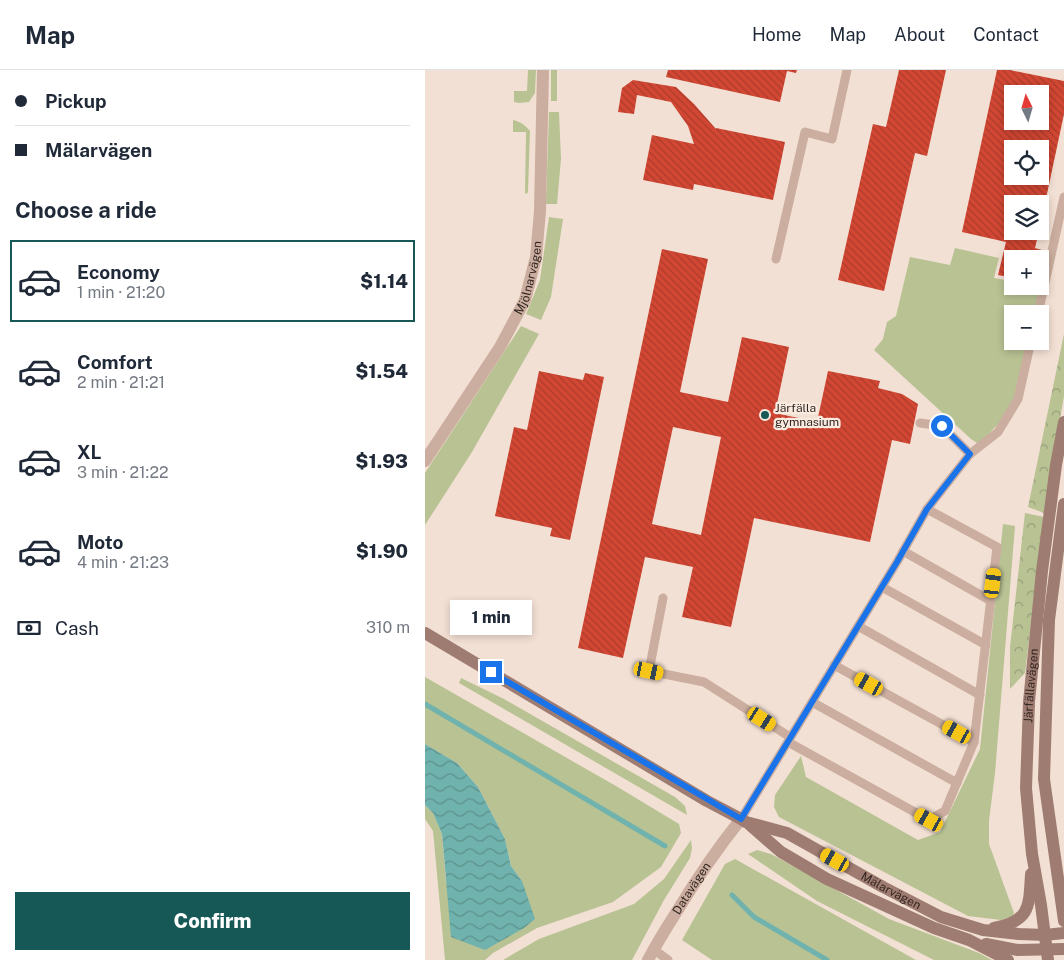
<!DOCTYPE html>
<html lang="en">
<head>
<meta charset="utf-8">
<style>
  body { margin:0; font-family:"Public Sans",sans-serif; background:#f6f6f7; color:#1f2937; height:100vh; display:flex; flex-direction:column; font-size:19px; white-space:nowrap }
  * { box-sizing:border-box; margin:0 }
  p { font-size:16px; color:#747a83 }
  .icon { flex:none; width:28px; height:28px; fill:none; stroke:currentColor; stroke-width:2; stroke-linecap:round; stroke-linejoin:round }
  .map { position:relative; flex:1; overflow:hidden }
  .drawer { display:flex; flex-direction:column; background:#fff; width:425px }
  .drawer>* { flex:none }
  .guide { display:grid; align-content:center; height:110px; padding:0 15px; background:#fff }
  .needle { width:32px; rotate:355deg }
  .tools { position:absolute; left:579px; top:15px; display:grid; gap:10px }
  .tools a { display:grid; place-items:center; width:45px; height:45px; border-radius:0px; background:#fff; box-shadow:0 2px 8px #0003; font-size:25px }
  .end { position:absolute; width:22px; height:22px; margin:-11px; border:6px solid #1a73e8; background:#fff; box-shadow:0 0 0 2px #fff }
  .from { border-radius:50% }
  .bubble { position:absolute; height:35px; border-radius:0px; background:#fff; box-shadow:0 2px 8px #0003; font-size:16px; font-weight:800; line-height:35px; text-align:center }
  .car { position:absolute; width:15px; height:30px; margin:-15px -8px; border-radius:6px; box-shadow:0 0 4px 1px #0007; background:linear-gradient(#f5c518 24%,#345 0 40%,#f5c518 0 76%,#345 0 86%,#f5c518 0) }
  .guide b { display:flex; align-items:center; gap:18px; height:48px; font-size:19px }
  .guide b+b { border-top:1px solid #e0e1e3 }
  .guide i { width:12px; height:12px; background:#1f2937 }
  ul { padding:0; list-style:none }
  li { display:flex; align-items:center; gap:15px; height:82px; margin:0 10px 8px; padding:0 5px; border:2px solid transparent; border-radius:0px }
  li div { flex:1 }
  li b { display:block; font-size:19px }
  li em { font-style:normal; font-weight:800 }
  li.current { border-color:#165855 }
  li>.icon { width:45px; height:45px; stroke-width:1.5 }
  h2 { padding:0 15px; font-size:22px; line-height:60px }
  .pay { display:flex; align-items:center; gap:12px; height:55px; padding:0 15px; font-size:19px }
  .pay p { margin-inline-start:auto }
  .action { display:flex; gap:10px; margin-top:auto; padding:10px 15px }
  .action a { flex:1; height:58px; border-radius:0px; background:#165855; color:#fff; font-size:20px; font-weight:800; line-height:58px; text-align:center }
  header { display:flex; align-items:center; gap:30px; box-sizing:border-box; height:70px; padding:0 25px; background:#fff; border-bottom:1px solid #e0e1e3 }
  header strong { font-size:24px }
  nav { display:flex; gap:28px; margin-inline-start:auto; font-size:18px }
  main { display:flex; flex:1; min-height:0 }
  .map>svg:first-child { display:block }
  .grass { fill:#b8c293 }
  .forest { fill:url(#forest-crowns) }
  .water { fill:url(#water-waves) }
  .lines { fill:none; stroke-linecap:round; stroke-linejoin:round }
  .stream { stroke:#70b2ad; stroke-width:5 }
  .building { fill:url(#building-back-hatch); fill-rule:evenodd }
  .lane { stroke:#cbae9f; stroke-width:9 }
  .street { stroke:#cbae9f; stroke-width:12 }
  .secondary { stroke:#9f7c71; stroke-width:12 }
  .route { stroke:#1a73e8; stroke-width:6 }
  .poi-dot { fill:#165855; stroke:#faebe0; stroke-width:2 }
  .labels { text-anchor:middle; stroke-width:4.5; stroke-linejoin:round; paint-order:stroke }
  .street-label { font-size:12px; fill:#342723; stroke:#faebe0 }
  .poi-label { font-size:12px; fill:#342723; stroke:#faebe0; text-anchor:start }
</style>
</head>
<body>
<header>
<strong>Map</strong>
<nav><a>Home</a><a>Map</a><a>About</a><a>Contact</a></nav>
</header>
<main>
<section class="drawer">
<div class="guide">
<b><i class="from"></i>Pickup</b>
<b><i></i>Mälarvägen</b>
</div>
<h2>Choose a ride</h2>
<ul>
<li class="current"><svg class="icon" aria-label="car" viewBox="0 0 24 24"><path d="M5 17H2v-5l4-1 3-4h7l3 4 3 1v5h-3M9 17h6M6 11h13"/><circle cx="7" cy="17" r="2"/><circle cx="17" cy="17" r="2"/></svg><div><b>Economy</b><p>1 min · 21:20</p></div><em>$1.14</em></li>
<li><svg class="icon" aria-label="car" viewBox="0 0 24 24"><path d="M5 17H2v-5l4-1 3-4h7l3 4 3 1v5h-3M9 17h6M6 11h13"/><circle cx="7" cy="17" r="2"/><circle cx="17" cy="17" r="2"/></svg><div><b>Comfort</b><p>2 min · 21:21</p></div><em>$1.54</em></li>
<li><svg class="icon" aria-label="car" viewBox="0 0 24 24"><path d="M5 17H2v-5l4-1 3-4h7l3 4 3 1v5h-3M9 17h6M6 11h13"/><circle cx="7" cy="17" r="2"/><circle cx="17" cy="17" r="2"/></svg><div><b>XL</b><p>3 min · 21:22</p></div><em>$1.93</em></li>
<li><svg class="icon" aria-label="car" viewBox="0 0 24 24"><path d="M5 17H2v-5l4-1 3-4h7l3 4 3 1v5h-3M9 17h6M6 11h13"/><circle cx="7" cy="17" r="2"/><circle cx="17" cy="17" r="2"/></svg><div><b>Moto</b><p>4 min · 21:23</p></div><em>$1.90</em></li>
</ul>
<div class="pay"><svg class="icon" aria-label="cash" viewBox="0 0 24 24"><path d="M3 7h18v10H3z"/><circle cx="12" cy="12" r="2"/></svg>Cash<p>310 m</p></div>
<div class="action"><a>Confirm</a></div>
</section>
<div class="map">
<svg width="639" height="890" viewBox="0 0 639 890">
  <defs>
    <pattern id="forest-crowns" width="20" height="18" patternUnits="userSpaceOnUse" patternTransform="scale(1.25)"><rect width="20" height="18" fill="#b8c293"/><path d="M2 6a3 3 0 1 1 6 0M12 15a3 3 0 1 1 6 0" fill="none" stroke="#969e78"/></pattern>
    <pattern id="water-waves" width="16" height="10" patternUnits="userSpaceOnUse" patternTransform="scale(1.25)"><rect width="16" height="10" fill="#70b2ad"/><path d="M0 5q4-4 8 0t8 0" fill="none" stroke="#5d918c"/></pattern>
    <pattern id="building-back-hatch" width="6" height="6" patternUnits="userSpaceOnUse" patternTransform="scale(1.25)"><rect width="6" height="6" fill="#d24733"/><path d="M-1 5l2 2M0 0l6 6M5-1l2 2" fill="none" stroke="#ab3b2b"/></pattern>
  </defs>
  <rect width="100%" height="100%" fill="#f3e0d4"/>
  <g class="grass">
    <polygon points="103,0 111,0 110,23 104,32 94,33 89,32 89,21 102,21"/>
    <rect x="126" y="0" width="6" height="31"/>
    <polygon points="124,42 134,42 136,89 132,134 121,134"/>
    <path d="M88 50C96 52 100 55 105 61L103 121 102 124 100 123 101 62H88Z"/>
    <polygon points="124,147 138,149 126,227 116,250 101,244 115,210"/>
    <polygon points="530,178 574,188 569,208 587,211 588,216 617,217 610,244 588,244 588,271 604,271 591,328 574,353 557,371 552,373 546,369 449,280 458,269 462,252 471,246 485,187 525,195"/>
    <polygon points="96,256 114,264 47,382 0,455 0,403"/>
    <polygon points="578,454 590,456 570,703 564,751 564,774 589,843 588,846 576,850 543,846 354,747 349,737 350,725 376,686 381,707 493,770 515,762 555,679"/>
    <polygon points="0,607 191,716 254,754 256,763 236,797 188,832 112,858 68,883 60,890 20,890 8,761 0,749 0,735 8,743 17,764 21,813 97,811 86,796 80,769 53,717 32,693 0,674"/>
    <polygon points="36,608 79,629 250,727 260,736 262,745 34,613"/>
    <polygon points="266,770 267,778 265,788 239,830 207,890 78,890 114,869 209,834 239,809"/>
    <polygon points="332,780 346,784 464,849 554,883 567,890 509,890 392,831 323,784"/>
    <polygon points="310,789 491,890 287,890 257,870 300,794"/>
  </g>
  <g class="forest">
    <polygon points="639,264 639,326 619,443 603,437"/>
    <polygon points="600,443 619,447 600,603 585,619 585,577"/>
  </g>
  <polygon class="water" points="0,674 32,693 53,717 80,769 86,796 97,811 110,849 99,858 60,880 26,867 17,764 8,743 0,735"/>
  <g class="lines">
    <g class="stream">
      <polyline points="0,634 240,776"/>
      <polyline points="307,825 329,847 402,890"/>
    </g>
  </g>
  <g class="building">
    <polygon points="243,0 372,0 371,3 362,1 355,32 241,7"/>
    <polygon points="474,0 521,0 502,86 490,83 459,221 413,210 448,54 461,57"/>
    <path d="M572 0H585L639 11V44L616 152 615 134H588V161H614L610 178 620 181 616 198 615 189H588V208L573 205 581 172 537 162ZM588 24H615V51H588ZM588 79H615V106H588Z"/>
    <polygon points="208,10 251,17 269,34 291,59 291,58 360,72 348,130 269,114 268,120 218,110 227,65 269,74 263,56 246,32 212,25 209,44 193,42 197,18"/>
    <path d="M237 179 283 189 255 322 303 332 317 267 364 277 350 343 392 352 403 301 455 311 453 318 477 324 493 334 485 374 467 370 445 472 329 448 306 557 257 547 268 497 220 487 198 588 153 578ZM248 357 296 367 276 465 227 454Z"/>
    <polygon points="114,301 158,310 160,303 179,307 145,470 125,466 127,458 70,446 89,357 102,360"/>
  </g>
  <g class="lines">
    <g class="lane">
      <polyline points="351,189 380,62 407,69 422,0"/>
      <polyline points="613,244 639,127"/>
      <polyline points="495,353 517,356 545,384"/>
      <polyline points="478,481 566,531"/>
      <polyline points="457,517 561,575"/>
      <polyline points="238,528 224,601 279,612 365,667"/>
      <polyline points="433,556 555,625"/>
      <polyline points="409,595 549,672"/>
      <polyline points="387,632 532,713"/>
      <polyline points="363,672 504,750 520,741 549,672 572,477 502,439"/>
      <polyline points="316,749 472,492 502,439 545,384 573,362 593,329 606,271"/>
      <polyline points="228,879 243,890"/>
    </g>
    <g class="street">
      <path id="s1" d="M0 391 75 277 100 230 111 187 115 141 118 0"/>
      <path id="s2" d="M223 890C231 875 240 860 249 846 269 813 291 780 316 749"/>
    </g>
    <g class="secondary">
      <polyline points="639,434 624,550 619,709 639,851"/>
      <path id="s3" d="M0 563 282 731 316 749 321 752 362 763 458 817 516 847 558 860 594 864 620 865 639 863"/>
      <polyline points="325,755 356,782 402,809 509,858 544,870 583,890"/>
      <path d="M569 858C606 851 604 836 606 804"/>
      <polyline points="561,874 593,880 639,879"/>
      <path id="s4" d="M623 890 616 835 607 784 601 718 604 632 617 501 631 395 639 352"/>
    </g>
  </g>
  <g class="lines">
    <polyline class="route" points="66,602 316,749 472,492 502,439 545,384 517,356"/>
  </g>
  <circle class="poi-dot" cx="340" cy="345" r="5"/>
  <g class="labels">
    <g class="street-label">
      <text dy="4" stroke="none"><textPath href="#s1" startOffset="212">Mjölnarvägen</textPath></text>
      <text dy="4" stroke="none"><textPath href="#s4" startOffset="276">Järfällavägen</textPath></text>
      <text dy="4" stroke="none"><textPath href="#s2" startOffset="84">Datavägen</textPath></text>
      <text dy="4" stroke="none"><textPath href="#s3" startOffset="534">Mälarvägen</textPath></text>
    </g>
    <g class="poi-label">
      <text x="350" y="342">Järfälla<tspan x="350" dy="14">gymnasium</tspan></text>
    </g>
  </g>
</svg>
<div class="tools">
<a><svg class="needle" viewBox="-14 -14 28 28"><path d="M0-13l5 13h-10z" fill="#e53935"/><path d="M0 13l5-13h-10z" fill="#747a83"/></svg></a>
<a><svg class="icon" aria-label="locate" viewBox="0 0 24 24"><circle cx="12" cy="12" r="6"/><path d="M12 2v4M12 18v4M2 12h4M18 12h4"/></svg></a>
<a><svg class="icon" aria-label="layers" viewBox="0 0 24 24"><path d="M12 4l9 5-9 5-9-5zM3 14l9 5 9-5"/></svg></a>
<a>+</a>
<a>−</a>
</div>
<i class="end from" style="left:517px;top:356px"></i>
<i class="end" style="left:66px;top:602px"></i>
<div class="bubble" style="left:25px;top:530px;width:82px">1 min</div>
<i class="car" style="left:568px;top:513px;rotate:7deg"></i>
<i class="car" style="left:224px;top:601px;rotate:102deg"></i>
<i class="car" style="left:444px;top:614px;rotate:299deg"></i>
<i class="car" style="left:337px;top:649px;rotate:123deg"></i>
<i class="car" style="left:532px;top:662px;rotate:299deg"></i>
<i class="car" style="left:504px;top:750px;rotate:299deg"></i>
<i class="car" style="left:410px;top:790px;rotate:299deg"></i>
</div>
</main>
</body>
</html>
